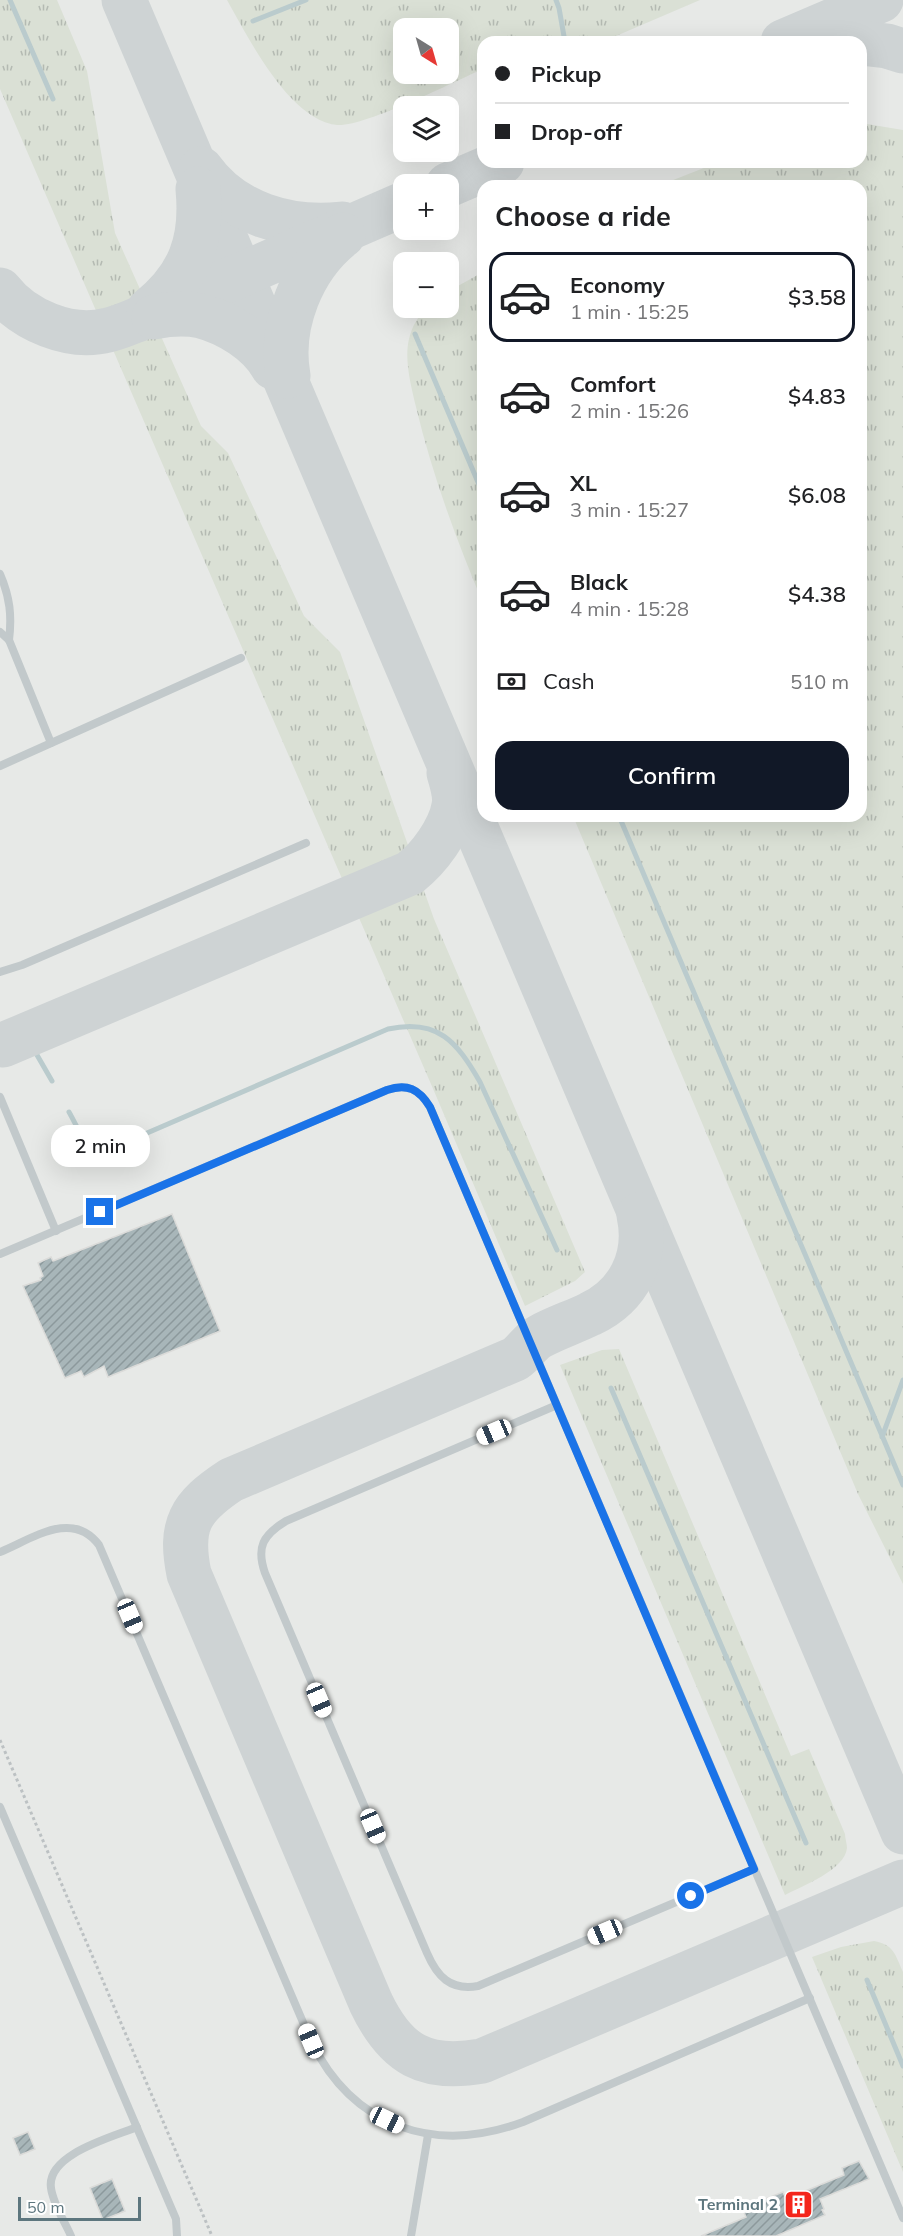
<!DOCTYPE html>
<html lang="en">
<head>
<meta charset="utf-8">
<style>
  body { margin:0; font-family:Mulish,sans-serif; background:#f2f2f2; color:#202124; height:100vh; display:flex; flex-direction:column; font-size:22px; white-space:nowrap }
  * { box-sizing:border-box; margin:0 }
  p { font-size:20px; color:#757577 }
  .icon { flex:none; width:33px; height:33px; fill:none; stroke:currentColor; stroke-width:2; stroke-linecap:round; stroke-linejoin:round }
  .map { position:relative; flex:1; overflow:hidden }
  .details { position:absolute; left:477px; top:180px; width:390px; height:642px; display:flex; flex-direction:column; background:#fff; border-radius:18px; box-shadow:0 6px 24px #0002 }
  .details>* { flex:none }
  .hud { position:absolute; left:477px; top:36px; width:390px; height:132px; border-radius:18px; box-shadow:0 6px 24px #0002; display:grid; align-content:center; height:132px; padding:0 18px; background:#fff }
  .needle { width:39px; rotate:143deg }
  .fabs { position:absolute; left:393px; top:18px; display:grid; gap:12px }
  .fabs a { display:grid; place-items:center; width:66px; height:66px; border-radius:12px; background:#fff; box-shadow:0 6px 24px #0002; font-size:30px }
  .scale { position:absolute; left:18px; bottom:15px; width:123px; box-sizing:border-box; padding-left:6px; border:3px solid #5d767e; border-top:0; font-size:16px; line-height:21px; white-space:nowrap; color:#5d767e; -webkit-text-stroke:4px #fff; paint-order:stroke }
  .end { position:absolute; width:27px; height:27px; margin:-14px; border:8px solid #1a73e8; background:#fff; box-shadow:0 0 0 3px #fff }
  .from { border-radius:50% }
  .bubble { position:absolute; height:42px; border-radius:18px; background:#fff; box-shadow:0 6px 24px #0002; font-size:20px; font-weight:600; line-height:42px; text-align:center }
  .car { position:absolute; width:18px; height:36px; margin:-18px -9px; border-radius:8px; box-shadow:0 0 4px 2px #0007; background:linear-gradient(#fff 24%,#345 0 40%,#fff 0 76%,#345 0 86%,#fff 0) }
  .hud b { display:flex; align-items:center; gap:21px; height:57px; font-size:22px }
  .hud b+b { border-top:2px solid #e0e0e0 }
  .hud i { width:15px; height:15px; background:#202124 }
  ul { padding:0; list-style:none }
  li { display:flex; align-items:center; gap:18px; height:90px; margin:0 12px 9px; padding:0 6px; border:3px solid transparent; border-radius:18px }
  li div { flex:1 }
  li b { display:block; font-size:22px }
  li em { font-style:normal; font-weight:600 }
  li.on { border-color:#111827 }
  li>.icon { width:54px; height:54px; stroke-width:1.5 }
  h2 { padding:0 18px; font-size:27px; line-height:72px }
  .pay { display:flex; align-items:center; gap:15px; height:66px; padding:0 18px; font-size:22px }
  .pay p { margin-inline-start:auto }
  .cta { display:flex; gap:12px; margin-top:auto; padding:12px 18px }
  .cta a { flex:1; height:69px; border-radius:18px; background:#111827; color:#fff; font-size:24px; font-weight:600; line-height:69px; text-align:center }
  .map>svg:first-child { display:block }
  .built { fill:#e7e9e7; fill-rule:evenodd }
  .grass { fill:url(#grass-tufts); fill-rule:evenodd }
  .lines { fill:none; stroke-linecap:round; stroke-linejoin:round }
  .stream { stroke:#bacbcd; stroke-width:5 }
  .taxiway { stroke:#ced3d4; stroke-width:45 }
  .building { fill:url(#building-hatch); stroke:#dbdbd9; stroke-width:1.5 }
  .path { stroke:#bcc1c3; stroke-width:3; stroke-dasharray:3 3; stroke-linecap:butt }
  .lane { stroke:#c2c9cb; stroke-width:8 }
  .route { stroke:#1a73e8; stroke-width:8 }
  .labels { text-anchor:middle; stroke-width:6; stroke-linejoin:round; paint-order:stroke }
  .poi-label { font-size:16px; font-weight:bold; fill:#5d767e; stroke:#fff; text-anchor:end }
</style>
</head>
<body>
<div class="map">
<svg width="903" height="2236" viewBox="0 0 903 2236">
  <defs>
    <pattern id="grass-tufts" width="24" height="20" patternUnits="userSpaceOnUse" patternTransform="scale(1.5)"><rect width="24" height="20" fill="#dae0d5"/><path d="M3 7l-1-3M5 7V3M7 7l1-3M15 17l-1-3M17 17v-4M19 17l1-3" fill="none" stroke="#b4bab2"/></pattern>
    <pattern id="building-hatch" width="6" height="6" patternUnits="userSpaceOnUse" patternTransform="scale(1.5)"><rect width="6" height="6" fill="#a8b6b9"/><path d="M-1 1l2-2M0 6l6-6M5 7l2-2" fill="none" stroke="#8c999c"/></pattern>
  </defs>
  <rect width="100%" height="100%" fill="#f9f9f6"/>
  <path class="built" d="M0 0H903V2236H0ZM404 28H448V74H404ZM483 42H861V162H483ZM404 106H448V152H404ZM404 184H448V230H404ZM483 186H861V816H483ZM404 262H448V308H404Z"/>
  <g class="grass">
    <polygon points="0,0 57,0 87,71 115,233 201,426 228,453 304,616 340,652 434,919 585,1272 575,1281 525,1306 434,1091 0,89"/>
    <path d="M227 0H700L602 42H483V69C453 82 365 127 337 125 289 120 248 37 227 0ZM404 28H448V74H404Z"/>
    <polygon points="861,123 903,130 903,1584 858,1494 573,816 861,816 861,186 658,186 719,162 861,162"/>
    <path d="M483 272V603C456 539 432 474 416 407 411 386 404 360 409 339 412 326 418 316 427 308H448L449 291Z"/>
    <path d="M619 1349 791 1756 809 1749 845 1834C845 1838 847 1844 847 1848 845 1870 802 1886 785 1895L560 1365 602 1350Z"/>
    <path d="M874 1941C894 1945 895 1954 903 1972V2172L812 1957 841 1947Z"/>
  </g>
  <g class="lines">
    <g class="stream">
      <polyline points="10,0 53,99"/>
      <polyline points="556,0 559,8 565,42"/>
      <polyline points="253,21 306,0"/>
      <polyline points="415,334 483,494"/>
      <polyline points="619,816 903,1485"/>
      <polyline points="37,1055 52,1081"/>
      <path d="M69 1112C80 1131 85 1153 110 1149L388 1029C438 1018 457 1042 480 1082L557 1250"/>
      <polyline points="611,1388 806,1843"/>
      <polyline points="882,1437 903,1380"/>
      <polyline points="867,1980 903,2066"/>
    </g>
    <g class="taxiway">
      <polyline points="124,0 903,1832"/>
      <polyline points="783,42 881,0"/>
      <polyline points="861,43 887,46 903,51"/>
      <path d="M201 169C233 214 290 230 342 224"/>
      <polyline points="448,185 502,162"/>
      <path d="M0 290C23 320 70 340 108 330 118 328 129 323 139 319L404 204"/>
      <path d="M149 310C190 277 203 241 198 189"/>
      <path d="M154 317C169 314 186 313 201 316 228 323 259 342 273 367"/>
      <path d="M288 376C279 325 302 267 343 235"/>
      <path d="M3 1045 410 873C429 858 450 830 454 806 456 796 452 783 449 773"/>
      <path d="M639 1215C648 1257 629 1296 590 1314 574 1322 555 1328 539 1337 530 1342 524 1353 515 1359L231 1480C190 1507 179 1525 189 1574L371 2003C396 2055 425 2071 482 2061L903 1882"/>
    </g>
  </g>
  <g class="building">
    <polygon points="172,1214 220,1331 108,1377 104,1366 84,1377 81,1371 65,1378 23,1286 41,1280 40,1278 43,1276 38,1263 51,1257 53,1261"/>
    <polygon points="28,2132 35,2149 20,2155 13,2138"/>
    <polygon points="859,2161 869,2179 820,2199 824,2209 822,2210 825,2215 776,2236 701,2236 746,2217 742,2208 783,2192 786,2199 844,2175 842,2168"/>
    <polygon points="112,2179 125,2211 103,2220 90,2188"/>
  </g>
  <g class="lines">
    <polyline class="path" points="0,1740 212,2236"/>
    <g class="lane">
      <path d="M0 574C10 597 12 616 9 640"/>
      <polyline points="0,632 9,640 51,743"/>
      <polyline points="0,766 241,658"/>
      <polyline points="0,972 22,965 306,843"/>
      <polyline points="0,1097 56,1231"/>
      <path d="M0 1254 387 1090C407 1083 419 1089 430 1107L903 2218"/>
      <path d="M557 1405 286 1521C263 1535 256 1547 265 1573L427 1953C437 1976 450 1991 478 1986L754 1869"/>
      <path d="M0 1552C32 1539 72 1509 99 1545L311 2041C353 2127 434 2155 523 2122L810 1998"/>
      <polyline points="0,1807 176,2219 177,2236"/>
      <path d="M71 2236C65 2222 53 2204 51 2188 46 2154 113 2137 137 2127"/>
      <polyline points="411,2236 428,2135"/>
    </g>
  </g>
  <g class="lines">
    <path class="route" d="M100 1212 387 1090C407 1083 419 1089 430 1107L754 1869 691 1896"/>
  </g>
  <defs>
    <symbol id="building-square" viewBox="-11 -11 22 22"><rect x="-9" y="-9" width="18" height="18" rx="4" fill="#f4261b" stroke="#fff"/><path d="M-4-6H4V6H1V3H-1V6H-4ZM-2.5-4.3h1.7v1.8h-1.7ZM.8-4.3h1.7v1.8H.8ZM-2.5-1h1.7V.8h-1.7ZM.8-1h1.7V.8H.8Z" fill="#fff"/></symbol>
  </defs>
  <g fill-rule="evenodd">
    <use href="#building-square" x="782" y="2188" width="33" height="33"/>
  </g>
  <g class="labels">
    <g class="poi-label">
      <text x="778" y="2210">Terminal 2</text>
    </g>
  </g>
</svg>
<div class="fabs">
<a><svg class="needle" viewBox="-14 -14 28 28"><path d="M0-13l5 13h-10z" fill="#e53935"/><path d="M0 13l5-13h-10z" fill="#757577"/></svg></a>
<a><svg class="icon" aria-label="layers" viewBox="0 0 24 24"><path d="M12 4l9 5-9 5-9-5zM3 14l9 5 9-5"/></svg></a>
<a>+</a>
<a>−</a>
</div>
<div class="scale">50 m</div>
<i class="end from" style="left:691px;top:1896px"></i>
<i class="end" style="left:100px;top:1212px"></i>
<div class="bubble" style="left:51px;top:1125px;width:99px">2 min</div>
<i class="car" style="left:494px;top:1432px;rotate:247deg"></i>
<i class="car" style="left:130px;top:1616px;rotate:157deg"></i>
<i class="car" style="left:319px;top:1700px;rotate:157deg"></i>
<i class="car" style="left:373px;top:1826px;rotate:157deg"></i>
<i class="car" style="left:605px;top:1932px;rotate:247deg"></i>
<i class="car" style="left:311px;top:2041px;rotate:337deg"></i>
<i class="car" style="left:387px;top:2120px;rotate:115deg"></i>
<div class="hud">
<b><i class="from"></i>Pickup</b>
<b><i></i>Drop-off</b>
</div>
<section class="details">
<h2>Choose a ride</h2>
<ul>
<li class="on"><svg class="icon" aria-label="car" viewBox="0 0 24 24"><path d="M5 17H2v-5l4-1 3-4h7l3 4 3 1v5h-3M9 17h6M6 11h13"/><circle cx="7" cy="17" r="2"/><circle cx="17" cy="17" r="2"/></svg><div><b>Economy</b><p>1 min · 15:25</p></div><em>$3.58</em></li>
<li><svg class="icon" aria-label="car" viewBox="0 0 24 24"><path d="M5 17H2v-5l4-1 3-4h7l3 4 3 1v5h-3M9 17h6M6 11h13"/><circle cx="7" cy="17" r="2"/><circle cx="17" cy="17" r="2"/></svg><div><b>Comfort</b><p>2 min · 15:26</p></div><em>$4.83</em></li>
<li><svg class="icon" aria-label="car" viewBox="0 0 24 24"><path d="M5 17H2v-5l4-1 3-4h7l3 4 3 1v5h-3M9 17h6M6 11h13"/><circle cx="7" cy="17" r="2"/><circle cx="17" cy="17" r="2"/></svg><div><b>XL</b><p>3 min · 15:27</p></div><em>$6.08</em></li>
<li><svg class="icon" aria-label="car" viewBox="0 0 24 24"><path d="M5 17H2v-5l4-1 3-4h7l3 4 3 1v5h-3M9 17h6M6 11h13"/><circle cx="7" cy="17" r="2"/><circle cx="17" cy="17" r="2"/></svg><div><b>Black</b><p>4 min · 15:28</p></div><em>$4.38</em></li>
</ul>
<div class="pay"><svg class="icon" aria-label="cash" viewBox="0 0 24 24"><path d="M3 7h18v10H3z"/><circle cx="12" cy="12" r="2"/></svg>Cash<p>510 m</p></div>
<div class="cta"><a>Confirm</a></div>
</section>
</div>
</body>
</html>
